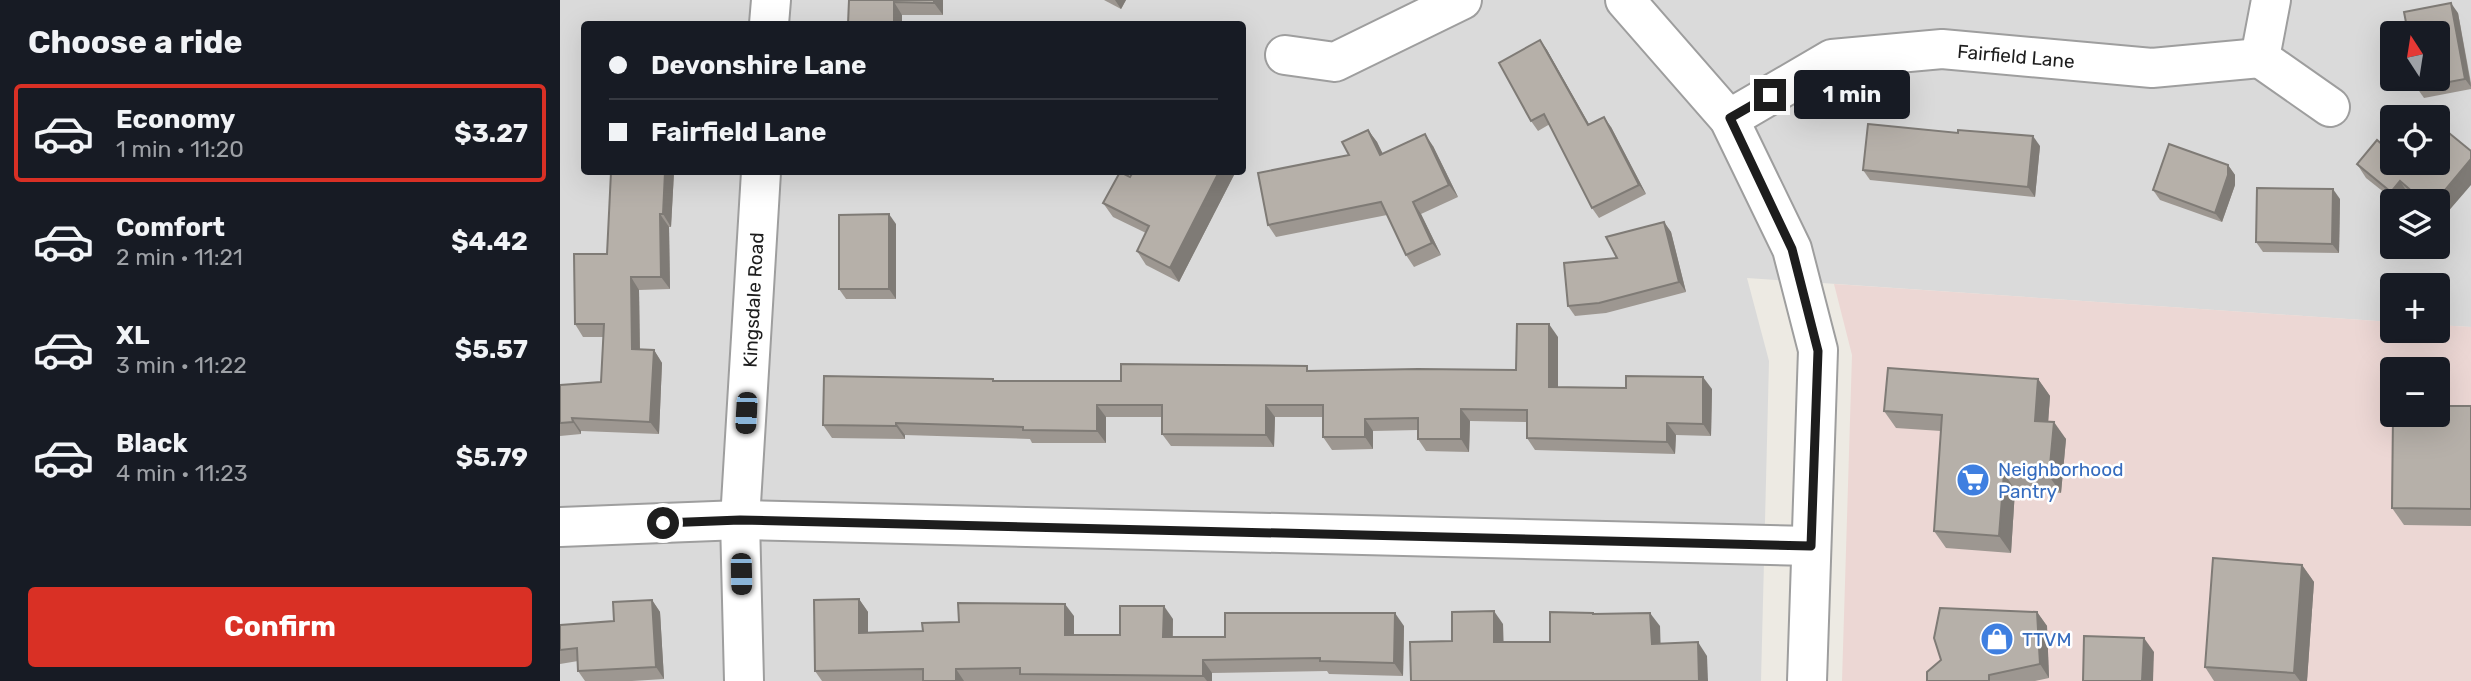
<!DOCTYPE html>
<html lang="en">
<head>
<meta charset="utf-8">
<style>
  body { margin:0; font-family:Rubik,sans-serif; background:#242831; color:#f1f3f6; height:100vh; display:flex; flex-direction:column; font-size:26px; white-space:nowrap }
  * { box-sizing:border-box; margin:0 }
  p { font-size:23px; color:#9ea1a6 }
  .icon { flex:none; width:38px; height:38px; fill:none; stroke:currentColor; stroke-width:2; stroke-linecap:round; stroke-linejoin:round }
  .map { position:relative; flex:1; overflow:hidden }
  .drawer { display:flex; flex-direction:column; background:#171b24; width:560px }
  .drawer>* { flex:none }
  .hud { position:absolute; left:21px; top:21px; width:665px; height:154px; border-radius:7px; box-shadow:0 7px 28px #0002; display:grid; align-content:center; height:154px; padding:0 28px; background:#171b24 }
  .needle { width:46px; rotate:348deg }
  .controls { position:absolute; left:1820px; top:21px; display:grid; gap:14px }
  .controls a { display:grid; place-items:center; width:70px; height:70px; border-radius:7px; background:#171b24; box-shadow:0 7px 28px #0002; font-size:35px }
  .end { position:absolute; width:32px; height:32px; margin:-16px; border:9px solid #1d1d1d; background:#fff; box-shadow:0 0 0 4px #fff }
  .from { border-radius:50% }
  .bubble { position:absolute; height:49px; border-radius:7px; background:#171b24; box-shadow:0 7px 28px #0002; font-size:23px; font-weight:700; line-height:49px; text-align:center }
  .car { position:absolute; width:21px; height:42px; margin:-21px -10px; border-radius:9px; box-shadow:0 0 5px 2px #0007; background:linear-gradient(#222 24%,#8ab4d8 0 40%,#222 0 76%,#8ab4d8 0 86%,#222 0) }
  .hud b { display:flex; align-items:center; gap:24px; height:66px; font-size:26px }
  .hud b+b { border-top:2px solid #363941 }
  .hud i { width:18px; height:18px; background:#f1f3f6 }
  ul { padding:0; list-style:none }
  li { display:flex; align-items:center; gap:21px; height:98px; margin:0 14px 10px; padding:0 14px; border:4px solid transparent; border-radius:7px }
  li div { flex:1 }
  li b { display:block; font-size:26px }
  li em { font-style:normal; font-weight:700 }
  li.on { border-color:#d93025 }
  li>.icon { width:63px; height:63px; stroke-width:1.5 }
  h2 { padding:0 28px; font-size:32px; line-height:84px }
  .button { display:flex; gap:14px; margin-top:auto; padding:14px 28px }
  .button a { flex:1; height:80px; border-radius:7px; background:#d93025; color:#fff; font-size:28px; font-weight:700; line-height:80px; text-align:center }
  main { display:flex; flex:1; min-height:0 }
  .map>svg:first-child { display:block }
  .residential { fill:#dadada; fill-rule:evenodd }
  .commercial { fill:#ecd7d4; fill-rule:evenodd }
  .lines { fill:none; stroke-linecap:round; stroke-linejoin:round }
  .minor-casing { stroke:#9e9e9e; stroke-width:42 }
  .minor { stroke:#fff; stroke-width:38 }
  .wall { fill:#9d9791 }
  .shaded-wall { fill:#7f7b76 }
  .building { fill:#b6b0a9; stroke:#7f7b76; stroke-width:2 }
  .route { stroke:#1d1d1d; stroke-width:9 }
  .labels { text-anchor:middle; stroke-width:5; stroke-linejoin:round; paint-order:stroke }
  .street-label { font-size:19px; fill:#1d1d1d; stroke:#fff }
  .shop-label { font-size:19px; fill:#366cbe; stroke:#fff; text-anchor:start }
</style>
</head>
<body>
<main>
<section class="drawer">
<h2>Choose a ride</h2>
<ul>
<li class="on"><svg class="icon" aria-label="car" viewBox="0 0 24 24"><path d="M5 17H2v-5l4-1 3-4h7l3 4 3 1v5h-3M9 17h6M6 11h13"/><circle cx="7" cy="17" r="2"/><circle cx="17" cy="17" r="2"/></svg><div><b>Economy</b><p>1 min · 11:20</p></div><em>$3.27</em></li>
<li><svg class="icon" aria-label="car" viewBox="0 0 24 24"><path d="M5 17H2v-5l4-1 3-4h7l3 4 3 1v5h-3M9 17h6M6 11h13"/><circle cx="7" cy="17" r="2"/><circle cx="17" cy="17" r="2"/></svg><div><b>Comfort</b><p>2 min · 11:21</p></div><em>$4.42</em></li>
<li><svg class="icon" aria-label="car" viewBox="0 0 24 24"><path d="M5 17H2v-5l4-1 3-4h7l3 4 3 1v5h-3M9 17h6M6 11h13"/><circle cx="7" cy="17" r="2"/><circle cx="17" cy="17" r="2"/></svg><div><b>XL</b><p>3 min · 11:22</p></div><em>$5.57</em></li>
<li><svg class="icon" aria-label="car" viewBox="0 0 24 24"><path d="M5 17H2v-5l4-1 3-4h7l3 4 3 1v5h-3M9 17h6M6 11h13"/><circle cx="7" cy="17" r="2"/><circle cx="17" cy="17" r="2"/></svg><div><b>Black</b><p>4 min · 11:23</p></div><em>$5.79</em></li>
</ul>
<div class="button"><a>Confirm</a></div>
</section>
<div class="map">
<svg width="1911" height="681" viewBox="0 0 1911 681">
  <rect width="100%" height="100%" fill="#edeae3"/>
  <path class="residential" d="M0 0H1911V327L1878 325V285H1832V322L1187 278 1209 361 1201 681H0ZM24 24H682V172H24ZM1832 33H1878V79H1832ZM1832 117H1878V163H1832ZM1832 201H1878V247H1832Z"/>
  <path class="commercial" d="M1274 284 1832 322V331H1878V325L1911 327V681H1282L1292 355ZM1832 369H1878V415H1832Z"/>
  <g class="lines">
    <defs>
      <g id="minor">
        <polyline points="1065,0 1169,119 1232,249 1258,350 1247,681"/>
        <polyline points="209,24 211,0"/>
        <polyline points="725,55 775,62 902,0"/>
        <polyline points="1700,58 1770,107"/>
        <polyline points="1700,58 1711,0"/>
        <polyline points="1169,119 1272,59 1382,49 1592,68 1700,58"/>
        <polyline points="0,527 180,520 1251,546"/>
        <polyline points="184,681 180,520 201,172"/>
      </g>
    </defs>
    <use href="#minor" class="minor-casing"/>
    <use href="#minor" class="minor"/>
  </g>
  <g class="wall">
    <polygon points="289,0 383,0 383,15 342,15"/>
    <polygon points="544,0 566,0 561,9"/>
    <polygon points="1898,13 1911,83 1911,89 1864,98 1857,88"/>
    <polygon points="980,40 987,50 1029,124 1051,127 1086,194 1039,218 1032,208 990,124 978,131 971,121"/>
    <polygon points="808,130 817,142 823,154 873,146 898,197 861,214 881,255 854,267 846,255 827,215 716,237 708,225 789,155"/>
    <polygon points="1480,146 1475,197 1310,180 1303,170"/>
    <polygon points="1911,151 1880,221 1878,219 1878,201 1856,201 1849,195 1844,201 1835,201 1806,178 1797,164 1832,163"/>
    <polygon points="1668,165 1675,175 1675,185 1662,222 1600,200 1593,190"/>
    <polygon points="114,172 111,227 109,227 110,289 79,290 80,350 94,350 102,363 99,434 21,431 21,434 0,436 0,385 41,382 43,337 23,337 15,324 47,254"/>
    <polygon points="629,172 672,172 674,175 619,282 586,265 577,251 586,233 553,217 543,203 570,177 628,173"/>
    <polygon points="1780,199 1779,253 1703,252 1696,242"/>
    <polygon points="1104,222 1111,232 1126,292 1046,313 1015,316 1008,306 1057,258"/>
    <polygon points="336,224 336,299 286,299 279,289"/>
    <polygon points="998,337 998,387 1152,389 1151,436 1116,435 1115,454 975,450 967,438 967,422 910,421 909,452 866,451 858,439 858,430 813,431 813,449 772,450 763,437 763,417 715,417 714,447 611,446 602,434 602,417 546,417 546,443 472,443 470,439 345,435 345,439 272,438 263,425 434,381 561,381 751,371 956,370"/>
    <polygon points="1478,379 1490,396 1488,422 1506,439 1501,493 1455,490 1451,553 1386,548 1374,531 1381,431 1336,428 1324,411"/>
    <polygon points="1911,406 1911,526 1844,525 1832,508"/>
    <polygon points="1742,565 1754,582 1747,681 1654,681 1645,667"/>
    <polygon points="299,599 308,612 308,632 363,631 399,622 514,616 514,635 560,635 613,619 613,637 665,637 844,626 843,676 769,674 767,671 652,673 652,681 262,681 255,671"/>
    <polygon points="92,600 100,612 104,679 72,681 25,681 18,671 18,661 0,664 0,625 54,621"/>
    <polygon points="1477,612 1487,626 1489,678 1475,681 1367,681"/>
  </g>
  <g class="shaded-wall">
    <polygon points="374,0 383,0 383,15 374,3"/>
    <polygon points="555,0 566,0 561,9"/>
    <polygon points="334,2 342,15 342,24 334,24"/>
    <polygon points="1891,3 1898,13 1911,87 1905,79"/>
    <polygon points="980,40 987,50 1035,135 1028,125"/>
    <polygon points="1044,117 1051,127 1086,194 1079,185"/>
    <polygon points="808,130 817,142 829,167 820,155"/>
    <polygon points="865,134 873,146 898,197 889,185"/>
    <polygon points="1473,136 1480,146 1475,197 1468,187"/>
    <polygon points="1911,159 1911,185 1880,221 1878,218 1878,201 1876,201"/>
    <polygon points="1668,165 1675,175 1675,185 1662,222 1655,213"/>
    <polygon points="105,172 114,172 111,227 103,214"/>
    <polygon points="659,172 672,172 674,175 619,282 610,268"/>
    <polygon points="1840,181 1849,195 1844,201 1837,201 1831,192"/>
    <polygon points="1773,189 1780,199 1779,253 1772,244"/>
    <polygon points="853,202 861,214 881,255 872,243"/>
    <polygon points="100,214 109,227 110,289 101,277"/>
    <polygon points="329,214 336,224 336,299 329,289"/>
    <polygon points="1104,222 1111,232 1126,292 1119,282"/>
    <polygon points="71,277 79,290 80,362 72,349"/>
    <polygon points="989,324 998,337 998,400 989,387"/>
    <polygon points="94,350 102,363 99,434 90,422"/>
    <polygon points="1143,377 1152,389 1151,436 1143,424"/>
    <polygon points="1478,379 1490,396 1487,438 1475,421"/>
    <polygon points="537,405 546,417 546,443 537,431"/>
    <polygon points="706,405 715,417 714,447 706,435"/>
    <polygon points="901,409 910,421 909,452 901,439"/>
    <polygon points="12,418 21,431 21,434 13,422"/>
    <polygon points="805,419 813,431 813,449 805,437"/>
    <polygon points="1494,422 1506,439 1501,493 1489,476"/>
    <polygon points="336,423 345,435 345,439 336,426"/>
    <polygon points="1107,423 1116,435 1115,454 1107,442"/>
    <polygon points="1444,473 1455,490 1451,553 1439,536"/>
    <polygon points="1742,565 1754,582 1747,681 1740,681 1734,673"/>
    <polygon points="299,599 308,612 308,645 299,633"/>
    <polygon points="92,600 100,612 104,679 96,667"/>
    <polygon points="505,604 514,616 514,648 505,635"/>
    <polygon points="604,606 613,619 612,649 603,637"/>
    <polygon points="934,611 943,624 944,656 934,642"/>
    <polygon points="1477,612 1487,626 1489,678 1480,664"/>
    <polygon points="835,613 844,626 843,676 834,663"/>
    <polygon points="1090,613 1100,626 1101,657 1092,644"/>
    <polygon points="1584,638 1594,652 1593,681 1582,681"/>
    <polygon points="1138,642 1147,656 1148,681 1139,681"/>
    <polygon points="643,660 652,673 652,681 647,681 643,676"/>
    <polygon points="396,669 404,681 396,681"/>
  </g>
  <g class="building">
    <polygon points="289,0 374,0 374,3 334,2 334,24 288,24"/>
    <polygon points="1891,3 1905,79 1857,88 1856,79 1878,79 1878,33 1848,33 1844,12"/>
    <polygon points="980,40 1028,125 1044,117 1079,185 1032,208 984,114 971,121 939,63"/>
    <polygon points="1308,124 1398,133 1398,130 1473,136 1468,187 1303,170"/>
    <polygon points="1878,124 1911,151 1911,159 1876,201 1863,201 1840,181 1831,192 1797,164 1817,140 1832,153 1832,163 1878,163"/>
    <polygon points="808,130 820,155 865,134 889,185 853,202 872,243 846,255 821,202 708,225 698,173 789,155 782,142"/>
    <polygon points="1609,144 1668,165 1668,175 1655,213 1593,190"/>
    <polygon points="51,172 105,172 103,214 100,214 101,277 71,277 72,349 94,350 90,422 12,418 13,422 0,423 0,385 41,382 44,324 15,324 14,254 47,254"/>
    <polygon points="560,172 570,177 573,172 624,172 628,173 629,172 659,172 610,268 577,251 589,226 543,203"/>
    <polygon points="1697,188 1773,189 1772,244 1696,242"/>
    <polygon points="329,214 329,289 279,289 279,215"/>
    <polygon points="1104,222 1119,282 1039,303 1008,306 1004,263 1057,258 1046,237"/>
    <polygon points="957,324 989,324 989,387 1066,388 1066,376 1143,377 1143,424 1107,423 1107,442 967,438 967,410 901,409 901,439 858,439 858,418 805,419 805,437 763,437 763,405 706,405 706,435 602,434 602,405 537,405 537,431 463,430 463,427 336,423 336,426 263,425 264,376 433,379 433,381 561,381 561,364 747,366 747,371 858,369 956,370"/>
    <polygon points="1328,368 1478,379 1475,421 1494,422 1489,476 1444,473 1439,536 1374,531 1382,415 1324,411"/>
    <polygon points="1878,406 1911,406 1911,509 1832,508 1833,415 1878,415"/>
    <polygon points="1653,558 1742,565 1734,673 1645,667"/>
    <polygon points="299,599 299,633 363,631 362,623 399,622 398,603 505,604 505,635 560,635 560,606 604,606 603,637 665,637 665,613 835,613 834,663 760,661 760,658 643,660 643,676 460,674 460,668 396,669 396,681 363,681 363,669 255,671 254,600"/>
    <polygon points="92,600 96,667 18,671 17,648 0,650 0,625 54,621 53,602"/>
    <polygon points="1380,608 1477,612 1480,664 1429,675 1429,681 1367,681 1367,672 1381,660 1374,638"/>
    <polygon points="934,611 934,642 990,642 990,612 1033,613 1033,614 1090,613 1092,644 1138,642 1139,681 851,681 850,642 892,641 892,612"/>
    <polygon points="1524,636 1584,638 1582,681 1523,681"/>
  </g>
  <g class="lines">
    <polyline class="route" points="103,523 180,520 1251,546 1258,351 1232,249 1170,118 1210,95"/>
  </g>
  <defs>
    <symbol id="supermarket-disc" viewBox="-11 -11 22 22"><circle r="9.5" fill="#3f7fe0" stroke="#fff"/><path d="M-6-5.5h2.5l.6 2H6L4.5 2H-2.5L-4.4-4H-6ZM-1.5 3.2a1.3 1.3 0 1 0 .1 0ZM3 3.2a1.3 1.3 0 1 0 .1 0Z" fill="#fff"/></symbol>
    <symbol id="shop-disc" viewBox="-11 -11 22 22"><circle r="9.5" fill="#3f7fe0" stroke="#fff"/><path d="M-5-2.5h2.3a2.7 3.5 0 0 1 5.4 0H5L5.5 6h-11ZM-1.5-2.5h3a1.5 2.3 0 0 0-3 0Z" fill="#fff"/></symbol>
  </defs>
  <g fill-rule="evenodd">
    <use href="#supermarket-disc" x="1394" y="461" width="38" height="38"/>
    <use href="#shop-disc" x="1418" y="620" width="38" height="38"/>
  </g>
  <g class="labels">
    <g class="street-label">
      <text transform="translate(1456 56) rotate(5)" y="7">Fairfield Lane</text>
      <text transform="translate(193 300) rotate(-87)" y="7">Kingsdale Road</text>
    </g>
    <g class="shop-label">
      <text x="1438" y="476">Neighborhood<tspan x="1438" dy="22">Pantry</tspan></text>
      <text x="1462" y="646">TTVM</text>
    </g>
  </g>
</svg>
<div class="controls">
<a><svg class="needle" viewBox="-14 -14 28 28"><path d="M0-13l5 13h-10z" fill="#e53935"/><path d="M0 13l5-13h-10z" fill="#9ea1a6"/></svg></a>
<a><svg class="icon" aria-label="locate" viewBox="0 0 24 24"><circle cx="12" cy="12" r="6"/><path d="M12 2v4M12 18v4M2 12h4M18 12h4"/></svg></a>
<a><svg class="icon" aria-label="layers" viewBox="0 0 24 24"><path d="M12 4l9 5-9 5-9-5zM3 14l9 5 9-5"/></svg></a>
<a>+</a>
<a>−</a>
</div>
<i class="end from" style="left:103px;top:523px"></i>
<i class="end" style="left:1210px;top:95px"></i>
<div class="bubble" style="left:1234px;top:70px;width:116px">1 min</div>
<i class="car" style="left:186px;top:413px;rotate:183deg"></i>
<i class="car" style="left:181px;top:574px;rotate:179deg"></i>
<div class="hud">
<b><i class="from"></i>Devonshire Lane</b>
<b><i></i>Fairfield Lane</b>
</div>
</div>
</main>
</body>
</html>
